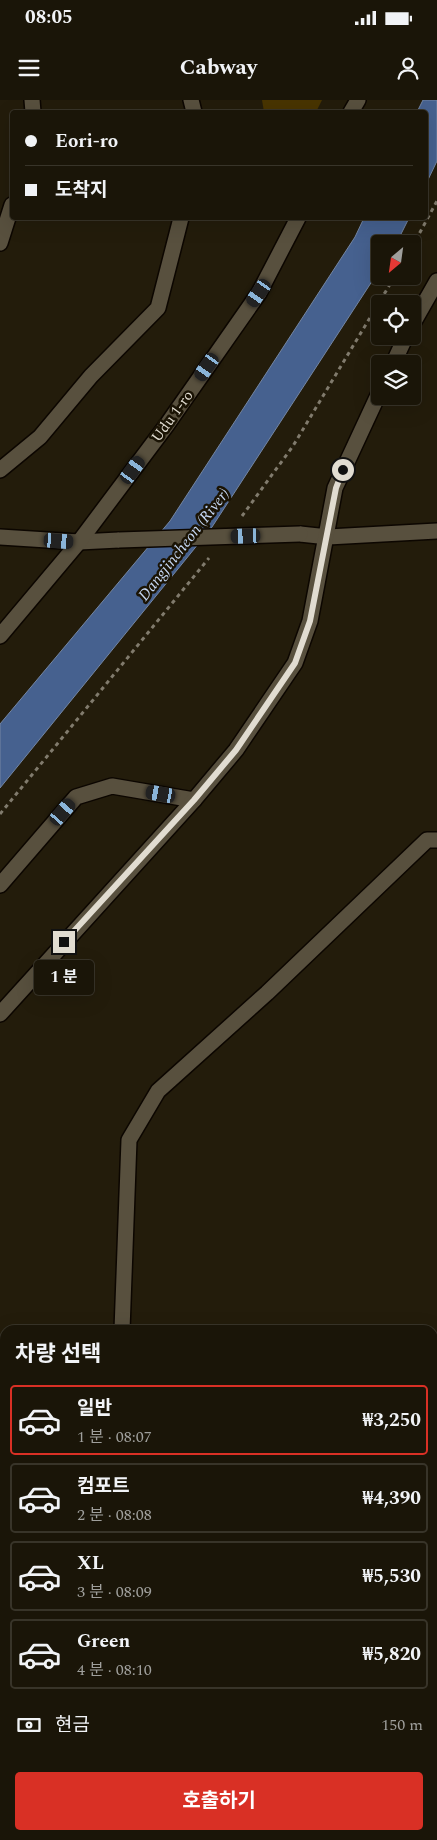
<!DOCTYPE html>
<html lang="ko">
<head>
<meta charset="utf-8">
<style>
  body { margin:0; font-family:Spectral,"Noto Sans KR",serif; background:#272216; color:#f1f3f6; height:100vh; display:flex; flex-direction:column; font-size:19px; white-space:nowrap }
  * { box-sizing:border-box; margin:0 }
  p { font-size:16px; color:#9f9f9c }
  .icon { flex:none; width:28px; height:28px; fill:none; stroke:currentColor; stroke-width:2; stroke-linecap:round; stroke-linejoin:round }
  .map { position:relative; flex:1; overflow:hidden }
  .details { position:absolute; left:0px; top:1225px; width:438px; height:515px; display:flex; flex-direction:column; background:#1a1508; border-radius:15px 15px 0 0; box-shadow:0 5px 20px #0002,0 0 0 1px #383429 }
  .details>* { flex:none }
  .top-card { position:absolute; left:10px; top:10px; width:418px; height:110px; border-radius:5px; box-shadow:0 5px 20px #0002,0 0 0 1px #383429; display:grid; align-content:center; height:110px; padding:0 15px; background:#1a1508 }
  .needle { width:32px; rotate:209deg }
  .tools { position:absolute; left:371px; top:135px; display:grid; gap:10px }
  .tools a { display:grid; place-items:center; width:50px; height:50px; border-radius:5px; background:#1a1508; box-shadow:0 5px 20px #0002,0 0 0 1px #383429; font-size:25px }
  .end { position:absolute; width:22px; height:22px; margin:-11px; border:6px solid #e1dcd1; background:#111; box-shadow:0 0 0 2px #111 }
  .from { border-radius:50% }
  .bubble { position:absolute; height:35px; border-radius:5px; background:#1a1508; box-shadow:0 5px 20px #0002,0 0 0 1px #383429; font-size:16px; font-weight:700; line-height:35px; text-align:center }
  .car { position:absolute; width:15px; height:30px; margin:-15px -8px; border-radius:6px; box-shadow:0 0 4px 1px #0007; background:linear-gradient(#222 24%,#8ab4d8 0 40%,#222 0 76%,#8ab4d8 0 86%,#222 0) }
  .top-card b { display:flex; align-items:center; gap:18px; height:48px; font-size:19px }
  .top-card b+b { border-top:1px solid #383429 }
  .top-card i { width:12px; height:12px; background:#f1f3f6 }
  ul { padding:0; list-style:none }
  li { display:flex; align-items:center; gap:15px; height:70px; margin:0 10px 8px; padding:0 5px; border:2px solid #383429; border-radius:5px }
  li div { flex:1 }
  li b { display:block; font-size:19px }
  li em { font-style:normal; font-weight:700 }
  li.on { border-color:#d93025 }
  li>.icon { width:45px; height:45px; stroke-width:1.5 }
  h2 { padding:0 15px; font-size:22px; line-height:60px }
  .pay { display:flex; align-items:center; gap:12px; height:55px; padding:0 15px; font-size:19px }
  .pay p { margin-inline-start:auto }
  .cta { display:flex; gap:10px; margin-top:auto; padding:10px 15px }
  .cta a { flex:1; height:58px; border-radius:5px; background:#d93025; color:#fff; font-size:20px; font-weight:700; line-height:58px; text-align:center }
  .status { display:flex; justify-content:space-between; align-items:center; height:35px; padding:0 25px; background:#1a1508; direction:ltr }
  .status svg { height:14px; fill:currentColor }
  header { display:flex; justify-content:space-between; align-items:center; height:65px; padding:0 15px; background:#1a1508; font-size:22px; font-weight:700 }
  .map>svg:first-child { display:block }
  .green { fill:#483400 }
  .water { fill:#46618f; stroke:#7486a3 }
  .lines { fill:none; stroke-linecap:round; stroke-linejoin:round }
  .minor-casing { stroke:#0c0600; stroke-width:18 }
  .path { stroke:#817b6d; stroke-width:3; stroke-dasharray:4 4; stroke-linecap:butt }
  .minor { stroke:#58503e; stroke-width:15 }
  .minor-bridge-casing { stroke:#0c0600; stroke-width:18; stroke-linecap:butt }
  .minor-bridge { stroke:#58503e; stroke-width:15 }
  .route { stroke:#e1dcd1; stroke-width:6 }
  .labels { text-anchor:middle; stroke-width:5; stroke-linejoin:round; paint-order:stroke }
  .street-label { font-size:15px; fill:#e1dcd1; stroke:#1a1304 }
  .water-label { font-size:16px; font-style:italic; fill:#c5d7f3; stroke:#1a1304 }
</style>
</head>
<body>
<div class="status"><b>08:05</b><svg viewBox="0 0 49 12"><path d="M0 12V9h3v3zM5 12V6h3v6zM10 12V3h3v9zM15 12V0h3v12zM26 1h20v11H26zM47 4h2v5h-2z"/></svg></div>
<header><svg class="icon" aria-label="menu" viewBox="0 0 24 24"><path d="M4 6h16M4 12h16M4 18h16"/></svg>Cabway<svg class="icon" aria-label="person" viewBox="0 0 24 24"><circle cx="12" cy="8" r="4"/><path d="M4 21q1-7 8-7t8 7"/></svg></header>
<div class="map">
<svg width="437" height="1740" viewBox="0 0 437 1740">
  <rect width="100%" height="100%" fill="#231c0b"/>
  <polygon class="green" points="262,0 322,0 316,12 264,12"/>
  <g class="water">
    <polygon points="423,0 437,0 437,61 425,86 425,12 417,12"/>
    <polygon points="364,118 409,118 396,144 380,144 380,169 212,427 0,688 0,624 170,421 355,137"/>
  </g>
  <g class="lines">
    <defs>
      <g id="minor">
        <polyline points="32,0 33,12"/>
        <polyline points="191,0 194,12"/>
        <polyline points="351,12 358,0"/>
        <polyline points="0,143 12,105"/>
        <polyline points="412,225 437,181"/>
        <polyline points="393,264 406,236"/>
        <polyline points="0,370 40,337 91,276 158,208 181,118"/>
        <polyline points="300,434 328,437 437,431"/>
        <polyline points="0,437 79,442 119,440"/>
        <polyline points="0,536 79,442 166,326 259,193 298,118"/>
        <polyline points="0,785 76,697 112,686 194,700"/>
        <polyline points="0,914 194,700 236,650 295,563 310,521 335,388 380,291"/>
        <polyline points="122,1230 129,1040 158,991 267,893 427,740 437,740"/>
        <polyline points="0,1258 5,1258"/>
        <polyline points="432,1259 437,1259"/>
        <polyline points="0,1468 5,1466"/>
        <polyline points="432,1628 437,1630"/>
        <polyline points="189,1740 195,1735"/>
      </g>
    </defs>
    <use href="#minor" class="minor-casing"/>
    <g class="path">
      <polyline points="412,147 437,101"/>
      <polyline points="242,416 293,346 395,176"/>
      <polyline points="0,714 209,458"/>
    </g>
    <use href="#minor" class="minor"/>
    <defs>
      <polyline id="minor-bridge" points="119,440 300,434"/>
    </defs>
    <use href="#minor-bridge" class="minor-bridge-casing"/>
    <use href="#minor-bridge" class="minor-bridge"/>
  </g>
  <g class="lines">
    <polyline class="route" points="64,842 194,700 236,650 295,563 310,521 336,388 343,370"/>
  </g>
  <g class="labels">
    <g class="street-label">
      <text transform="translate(172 316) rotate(-54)" y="5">Udu 1-ro</text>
    </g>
    <g class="water-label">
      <text transform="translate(183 444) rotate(-52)" y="6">Dangjincheon (River)</text>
    </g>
  </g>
</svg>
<div class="tools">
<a><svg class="needle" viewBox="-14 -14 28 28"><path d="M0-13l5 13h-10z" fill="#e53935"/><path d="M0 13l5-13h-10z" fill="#9f9f9c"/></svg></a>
<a><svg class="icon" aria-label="locate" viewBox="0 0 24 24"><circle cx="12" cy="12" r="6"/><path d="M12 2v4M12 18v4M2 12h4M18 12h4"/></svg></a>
<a><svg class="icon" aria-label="layers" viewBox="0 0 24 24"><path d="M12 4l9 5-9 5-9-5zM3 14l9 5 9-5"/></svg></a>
</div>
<i class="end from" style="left:343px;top:370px"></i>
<i class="end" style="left:64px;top:842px"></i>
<div class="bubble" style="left:34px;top:860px;width:60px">1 분</div>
<i class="car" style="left:259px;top:193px;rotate:215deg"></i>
<i class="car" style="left:207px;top:267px;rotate:215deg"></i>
<i class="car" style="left:133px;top:370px;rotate:36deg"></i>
<i class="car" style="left:246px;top:436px;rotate:268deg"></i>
<i class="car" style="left:59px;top:441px;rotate:94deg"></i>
<i class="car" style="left:161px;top:694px;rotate:280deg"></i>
<i class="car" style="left:63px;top:712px;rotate:41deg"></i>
<div class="top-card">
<b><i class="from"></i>Eori-ro</b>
<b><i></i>도착지</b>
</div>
<section class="details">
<h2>차량 선택</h2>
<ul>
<li class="on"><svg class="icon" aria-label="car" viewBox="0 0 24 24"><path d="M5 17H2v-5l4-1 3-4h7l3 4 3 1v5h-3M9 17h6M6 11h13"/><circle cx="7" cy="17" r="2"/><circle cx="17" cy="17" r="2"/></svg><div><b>일반</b><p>1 분 · 08:07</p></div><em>₩3,250</em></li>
<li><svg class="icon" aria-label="car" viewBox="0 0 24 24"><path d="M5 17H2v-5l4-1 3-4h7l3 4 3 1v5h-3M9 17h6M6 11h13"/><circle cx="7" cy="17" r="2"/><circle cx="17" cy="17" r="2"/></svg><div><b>컴포트</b><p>2 분 · 08:08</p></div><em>₩4,390</em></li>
<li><svg class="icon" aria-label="car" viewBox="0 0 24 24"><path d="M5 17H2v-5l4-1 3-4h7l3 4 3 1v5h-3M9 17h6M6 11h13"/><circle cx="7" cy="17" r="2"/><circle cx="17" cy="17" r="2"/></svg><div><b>XL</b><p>3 분 · 08:09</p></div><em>₩5,530</em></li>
<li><svg class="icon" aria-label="car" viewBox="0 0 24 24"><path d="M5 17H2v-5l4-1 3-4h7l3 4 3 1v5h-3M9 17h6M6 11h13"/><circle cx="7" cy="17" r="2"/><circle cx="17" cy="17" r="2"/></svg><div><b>Green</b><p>4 분 · 08:10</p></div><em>₩5,820</em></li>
</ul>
<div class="pay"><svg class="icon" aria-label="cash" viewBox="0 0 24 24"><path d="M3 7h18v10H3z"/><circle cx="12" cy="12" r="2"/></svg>현금<p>150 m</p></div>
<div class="cta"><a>호출하기</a></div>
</section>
</div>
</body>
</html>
